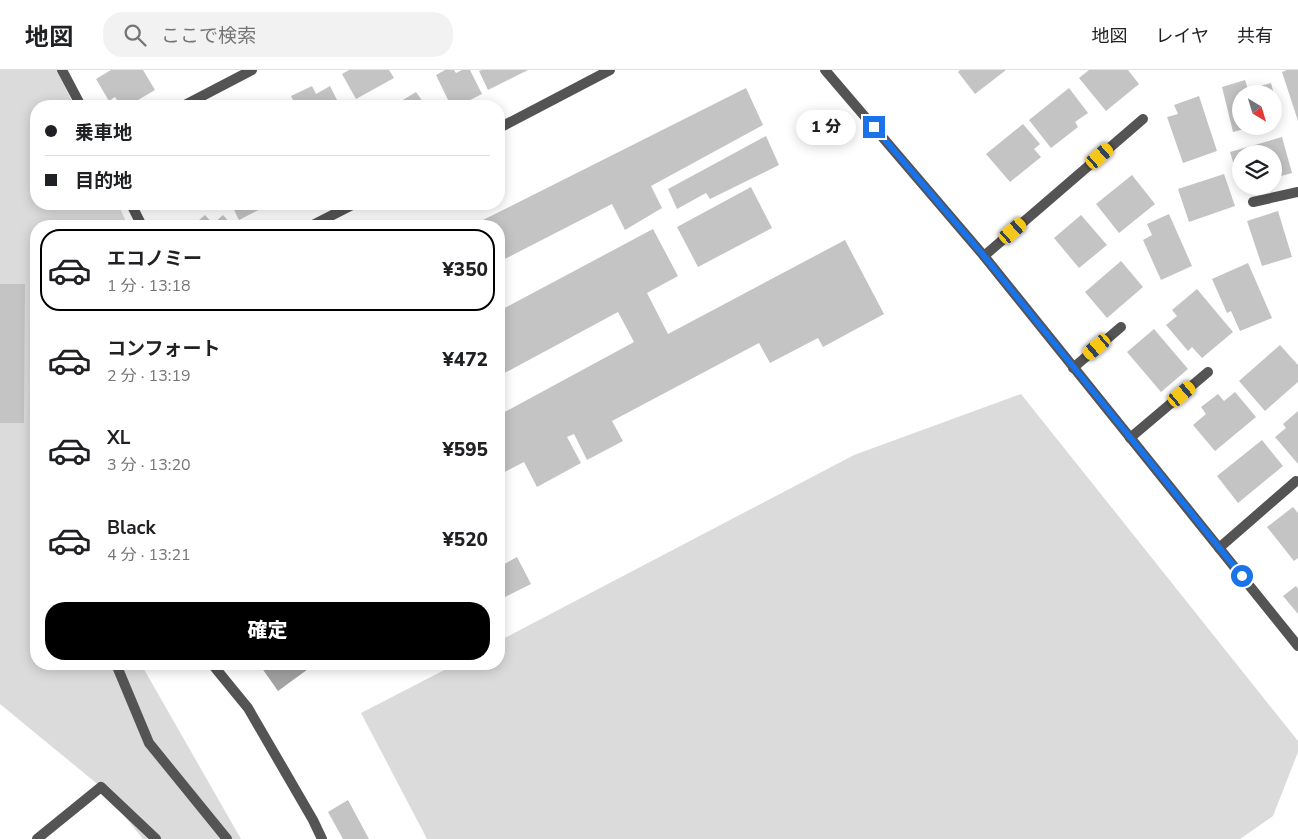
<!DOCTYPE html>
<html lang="ja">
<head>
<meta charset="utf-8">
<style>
  body { margin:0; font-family:"Nunito Sans","Noto Sans JP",sans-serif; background:#f2f2f2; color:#202124; height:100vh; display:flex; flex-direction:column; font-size:19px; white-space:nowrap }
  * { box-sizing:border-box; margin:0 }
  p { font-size:16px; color:#757577 }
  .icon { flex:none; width:28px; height:28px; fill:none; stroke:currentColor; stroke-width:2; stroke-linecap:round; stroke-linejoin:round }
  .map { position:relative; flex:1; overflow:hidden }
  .side { position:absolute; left:30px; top:150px; width:475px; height:450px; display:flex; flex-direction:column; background:#fff; border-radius:20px; box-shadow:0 2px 12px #0003 }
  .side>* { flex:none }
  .banner { position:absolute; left:30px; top:30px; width:475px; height:110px; border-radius:20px; box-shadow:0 2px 12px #0003; display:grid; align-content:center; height:110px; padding:0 15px; background:#fff }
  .needle { width:32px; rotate:142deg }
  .fabs { position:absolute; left:1232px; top:15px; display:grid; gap:10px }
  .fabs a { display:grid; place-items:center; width:50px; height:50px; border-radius:50%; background:#fff; box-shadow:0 2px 12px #0003; font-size:25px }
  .end { position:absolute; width:22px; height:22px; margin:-11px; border:6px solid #1a73e8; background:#fff; box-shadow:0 0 0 2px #fff }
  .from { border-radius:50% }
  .bubble { position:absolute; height:35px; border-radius:18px; background:#fff; box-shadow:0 2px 12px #0003; font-size:16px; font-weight:800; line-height:35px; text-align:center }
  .car { position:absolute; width:15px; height:30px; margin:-15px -8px; border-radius:6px; box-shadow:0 0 4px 1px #0007; background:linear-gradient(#f5c518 24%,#345 0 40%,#f5c518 0 76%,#345 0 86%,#f5c518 0) }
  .banner b { display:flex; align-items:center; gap:18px; height:48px; font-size:19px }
  .banner b+b { border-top:1px solid #e0e0e0 }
  .banner i { width:12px; height:12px; background:#202124 }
  ul { padding:9px 0 0; list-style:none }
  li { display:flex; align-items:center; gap:15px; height:82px; margin:0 10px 8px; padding:0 5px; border:2px solid transparent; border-radius:20px }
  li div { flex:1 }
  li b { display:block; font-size:19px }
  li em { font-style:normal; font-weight:800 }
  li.current { border-color:#000 }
  li>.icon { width:45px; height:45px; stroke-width:1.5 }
  .cta { display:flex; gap:10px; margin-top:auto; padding:10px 15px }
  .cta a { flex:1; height:58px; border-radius:20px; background:#000; color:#fff; font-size:20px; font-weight:800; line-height:58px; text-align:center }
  header { display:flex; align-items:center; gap:30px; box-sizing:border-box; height:70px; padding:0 25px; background:#fff; border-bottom:1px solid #e0e0e0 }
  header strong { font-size:24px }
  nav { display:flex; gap:28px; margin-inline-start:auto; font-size:18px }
  .search { width:350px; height:45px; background:#f2f2f2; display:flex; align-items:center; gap:12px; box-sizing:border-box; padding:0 18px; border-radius:20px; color:#757577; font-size:19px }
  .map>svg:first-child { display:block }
  .green { fill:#dbdbdb }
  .water { fill:#a2a2a2 }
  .building { fill:#c4c4c4 }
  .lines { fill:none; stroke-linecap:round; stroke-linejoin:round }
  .service { stroke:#545454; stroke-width:10 }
  .minor { stroke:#545454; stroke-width:10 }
  .tertiary { stroke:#545454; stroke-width:10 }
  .route { stroke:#1a73e8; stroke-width:6 }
</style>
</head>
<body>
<header>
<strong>地図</strong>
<div class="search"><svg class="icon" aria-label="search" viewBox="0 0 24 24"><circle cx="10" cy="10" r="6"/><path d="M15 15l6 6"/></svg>ここで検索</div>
<nav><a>地図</a><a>レイヤ</a><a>共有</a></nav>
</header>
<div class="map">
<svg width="1298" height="769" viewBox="0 0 1298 769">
  <rect width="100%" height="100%" fill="#fff"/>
  <g class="green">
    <polygon points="0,0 57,0 74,36 36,36 36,134 118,134 128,156 36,156 36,594 141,594 241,769 143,769 101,717 0,634"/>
    <polygon points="1021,324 1298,671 1298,682 1273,746 1240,769 427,769 361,643 456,594 499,594 499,571 854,385"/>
  </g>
  <polygon class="water" points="259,594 315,594 278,621"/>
  <g class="building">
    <polygon points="111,0 143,0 155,20 128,36 121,36 115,27 109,31 96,9"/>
    <polygon points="349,0 389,0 394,8 356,29 342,4"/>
    <polygon points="445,0 454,0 456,3 462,0 470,0 482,24 458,36 451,36 436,5"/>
    <polygon points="482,0 528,0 488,20 479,1"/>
    <polygon points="960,0 1006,0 975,24 958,2"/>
    <polygon points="1089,0 1128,0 1139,14 1106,41 1079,8"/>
    <polygon points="1287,0 1298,0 1298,51 1282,2"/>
    <polygon points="1245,10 1248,19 1271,13 1274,24 1241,24 1241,56 1251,57 1233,62 1222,17"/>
    <polygon points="312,16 316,24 330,16 340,36 296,36 291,26"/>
    <polygon points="746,18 763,55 651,116 662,138 625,160 612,134 499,192 499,156 471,156"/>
    <polygon points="1069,18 1088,43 1075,52 1078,57 1051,78 1029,50"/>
    <polygon points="416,22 426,36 393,36"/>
    <polygon points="1199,26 1217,81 1183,93 1167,47 1178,44 1174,35"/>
    <polygon points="1274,26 1280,49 1274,51"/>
    <polygon points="1023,54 1040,74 1034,79 1041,87 1010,112 986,84"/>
    <polygon points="766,66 779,95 710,129 706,123 677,139 668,119"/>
    <polygon points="1282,67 1292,103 1274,108 1274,84 1241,84 1241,118 1230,82"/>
    <polygon points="1224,104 1235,136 1189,152 1178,119"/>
    <polygon points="1132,105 1155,134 1119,163 1096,134"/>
    <polygon points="751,117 772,158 698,197 677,157"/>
    <polygon points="231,134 270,134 239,150"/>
    <polygon points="1278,141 1292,187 1262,196 1247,151"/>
    <polygon points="1169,144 1192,196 1161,210 1143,170 1152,165 1147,154"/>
    <polygon points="205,145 213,154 223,145 233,156 192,156"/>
    <polygon points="1081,145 1107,175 1079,198 1054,168"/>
    <polygon points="653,159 678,206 647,223 668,264 845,170 884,244 823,277 818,268 770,293 759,273 612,351 623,371 587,390 574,364 567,367 581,393 537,417 524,392 501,404 499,399 499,345 634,272 618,242 499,306 499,241"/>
    <polygon points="1121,191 1143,217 1107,248 1085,222"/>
    <polygon points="1248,193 1272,248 1240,261 1231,241 1227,243 1212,209"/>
    <polygon points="0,214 25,214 24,353 0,353"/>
    <polygon points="1197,219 1233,262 1202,288 1192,277 1188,281 1166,255 1177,246 1172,240"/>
    <polygon points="1154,259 1188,299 1161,322 1127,282"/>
    <polygon points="1280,275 1298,295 1298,312 1265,341 1239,311"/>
    <polygon points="1235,322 1256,347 1215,381 1193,355 1206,344 1201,337 1218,324 1224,331"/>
    <polygon points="1298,341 1298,394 1275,367 1286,358 1283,354"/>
    <polygon points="1262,370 1283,396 1238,433 1217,406"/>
    <polygon points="1293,437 1298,443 1298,488 1294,491 1267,457"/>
    <polygon points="517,487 531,514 499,530 499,497"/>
    <polygon points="1296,516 1298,519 1298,544 1283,526"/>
    <polygon points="348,730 369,769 343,769 328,742"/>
  </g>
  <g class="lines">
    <g class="service">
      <polyline points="1253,132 1298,122"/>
      <polyline points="116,594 149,673 227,769"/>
      <polyline points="37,769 101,717 156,769"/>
    </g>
    <g class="minor">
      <polyline points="62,0 81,36"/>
      <polyline points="183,36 252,0"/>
      <polyline points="499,58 610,0"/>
      <polyline points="131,134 142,156"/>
      <polyline points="311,156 354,134"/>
      <polyline points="984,186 1143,49"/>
      <polyline points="1073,298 1121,257"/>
      <polyline points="1130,368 1208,302"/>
      <polyline points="1219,478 1296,411"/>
      <polyline points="212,594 248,638 313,750 322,769"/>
    </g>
    <polyline class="tertiary" points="825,0 984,186 1298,576"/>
  </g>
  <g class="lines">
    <polyline class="route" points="874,57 984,186 1242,506"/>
  </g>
</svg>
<div class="fabs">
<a><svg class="needle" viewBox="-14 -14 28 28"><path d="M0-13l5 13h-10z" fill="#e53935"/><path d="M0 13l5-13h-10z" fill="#757577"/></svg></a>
<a><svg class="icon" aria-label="layers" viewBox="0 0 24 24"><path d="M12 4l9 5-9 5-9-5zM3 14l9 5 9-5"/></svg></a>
</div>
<i class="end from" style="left:1242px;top:506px"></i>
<i class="end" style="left:874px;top:57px"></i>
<div class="bubble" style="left:796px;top:40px;width:60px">1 分</div>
<i class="car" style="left:1100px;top:86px;rotate:49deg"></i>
<i class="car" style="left:1013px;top:161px;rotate:49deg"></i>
<i class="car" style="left:1097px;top:277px;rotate:230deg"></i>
<i class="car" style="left:1182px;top:324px;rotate:50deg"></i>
<div class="banner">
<b><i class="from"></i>乗車地</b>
<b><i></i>目的地</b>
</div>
<section class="side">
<ul>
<li class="current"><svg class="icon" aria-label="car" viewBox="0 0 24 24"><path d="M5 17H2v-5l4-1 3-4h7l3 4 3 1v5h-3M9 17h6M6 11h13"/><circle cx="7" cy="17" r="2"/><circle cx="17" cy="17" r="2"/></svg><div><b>エコノミー</b><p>1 分 · 13:18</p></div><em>¥350</em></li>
<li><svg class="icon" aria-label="car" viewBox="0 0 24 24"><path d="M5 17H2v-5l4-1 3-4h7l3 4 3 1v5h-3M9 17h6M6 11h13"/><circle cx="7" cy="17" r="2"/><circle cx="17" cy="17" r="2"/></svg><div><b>コンフォート</b><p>2 分 · 13:19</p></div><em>¥472</em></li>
<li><svg class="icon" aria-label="car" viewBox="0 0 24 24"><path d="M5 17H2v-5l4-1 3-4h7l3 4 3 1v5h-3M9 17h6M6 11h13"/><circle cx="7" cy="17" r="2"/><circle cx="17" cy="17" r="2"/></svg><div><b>XL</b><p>3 分 · 13:20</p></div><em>¥595</em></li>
<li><svg class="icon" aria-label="car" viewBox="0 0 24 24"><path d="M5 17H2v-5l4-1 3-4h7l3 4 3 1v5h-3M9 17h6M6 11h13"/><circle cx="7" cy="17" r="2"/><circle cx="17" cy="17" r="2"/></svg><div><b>Black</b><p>4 分 · 13:21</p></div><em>¥520</em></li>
</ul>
<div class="cta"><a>確定</a></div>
</section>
</div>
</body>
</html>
